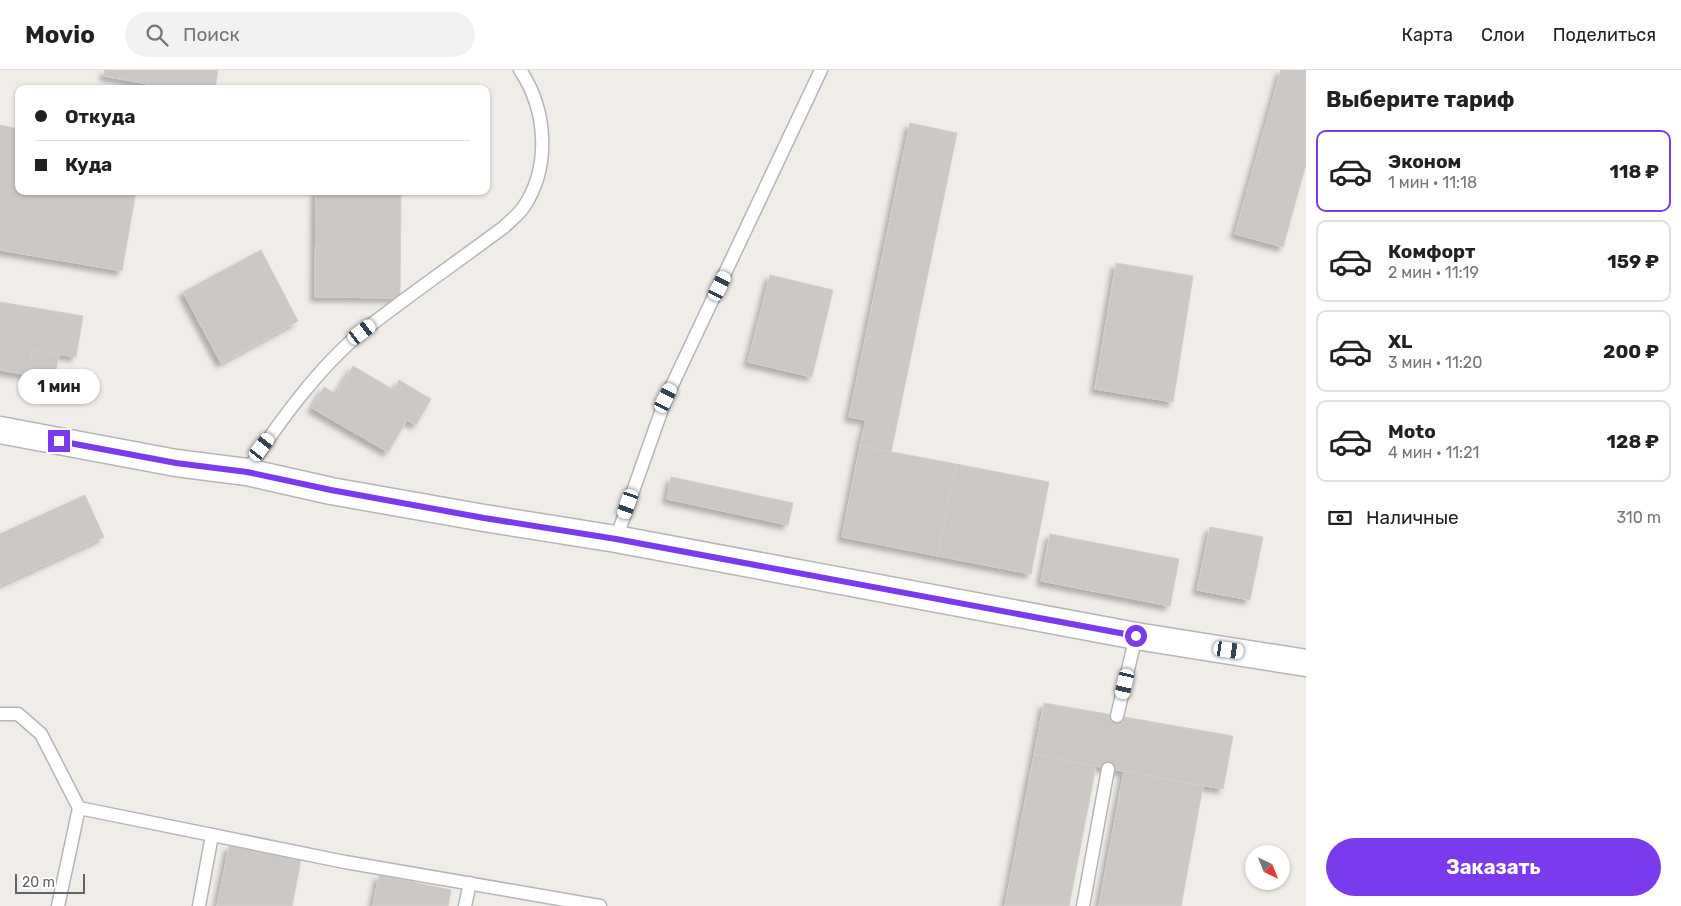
<!DOCTYPE html>
<html lang="ru">
<head>
<meta charset="utf-8">
<style>
  body { margin:0; font-family:Rubik,sans-serif; background:#f2f2f2; color:#202124; height:100vh; display:flex; flex-direction:column; font-size:19px; white-space:nowrap }
  * { box-sizing:border-box; margin:0 }
  p { font-size:16px; color:#757577 }
  .icon { flex:none; width:28px; height:28px; fill:none; stroke:currentColor; stroke-width:2; stroke-linecap:round; stroke-linejoin:round }
  .map { position:relative; flex:1; overflow:hidden }
  .details { display:flex; flex-direction:column; background:#fff; width:375px }
  .details>* { flex:none }
  .top-card { position:absolute; left:15px; top:15px; width:475px; height:110px; border-radius:10px; box-shadow:0 1px 4px #0004; display:grid; align-content:center; height:110px; padding:0 20px; background:#fff }
  .needle { width:32px; rotate:137deg }
  .controls { position:absolute; left:1245px; top:775px; display:grid; gap:10px }
  .controls a { display:grid; place-items:center; width:45px; height:45px; border-radius:50%; background:#fff; box-shadow:0 1px 4px #0004; font-size:25px }
  .scale { position:absolute; left:15px; bottom:12px; width:70px; box-sizing:border-box; padding-left:5px; border:2px solid #606467; border-top:0; font-size:14px; line-height:18px; white-space:nowrap; color:#606467; -webkit-text-stroke:4px #fff; paint-order:stroke }
  .end { position:absolute; width:22px; height:22px; margin:-11px; border:6px solid #7c3aed; background:#fff; box-shadow:0 0 0 2px #fff }
  .from { border-radius:50% }
  .bubble { position:absolute; height:35px; border-radius:18px; background:#fff; box-shadow:0 1px 4px #0004; font-size:16px; font-weight:700; line-height:35px; text-align:center }
  .car { position:absolute; width:15px; height:30px; margin:-15px -8px; border-radius:6px; box-shadow:0 0 4px 1px #0007; background:linear-gradient(#fff 24%,#345 0 40%,#fff 0 76%,#345 0 86%,#fff 0) }
  .top-card b { display:flex; align-items:center; gap:18px; height:48px; font-size:19px }
  .top-card b+b { border-top:1px solid #e0e0e0 }
  .top-card i { width:12px; height:12px; background:#202124 }
  ul { padding:0; list-style:none }
  li { display:flex; align-items:center; gap:15px; height:82px; margin:0 10px 8px; padding:0 10px; border:2px solid #e0e0e0; border-radius:10px }
  li div { flex:1 }
  li b { display:block; font-size:19px }
  li em { font-style:normal; font-weight:700 }
  li.active { border-color:#7c3aed }
  li>.icon { width:45px; height:45px; stroke-width:1.5 }
  h2 { padding:0 20px; font-size:22px; line-height:60px }
  .pay { display:flex; align-items:center; gap:12px; height:55px; padding:0 20px; font-size:19px }
  .pay p { margin-inline-start:auto }
  .action { display:flex; gap:10px; margin-top:auto; padding:10px 20px }
  .action a { flex:1; height:58px; border-radius:30px; background:#7c3aed; color:#fff; font-size:20px; font-weight:700; line-height:58px; text-align:center }
  header { display:flex; align-items:center; gap:30px; box-sizing:border-box; height:70px; padding:0 25px; background:#fff; border-bottom:1px solid #e0e0e0 }
  header strong { font-size:24px }
  nav { display:flex; gap:28px; margin-inline-start:auto; font-size:18px }
  .search { width:350px; height:45px; background:#f2f2f2; display:flex; align-items:center; gap:12px; box-sizing:border-box; padding:0 18px; border-radius:28px; color:#757577; font-size:19px }
  main { display:flex; flex:1; min-height:0 }
  .map>svg:first-child { display:block }
  .building { fill:#cbc8c5; stroke:#d4cec7; filter:url(#shadow) }
  .lines { fill:none; stroke-linecap:round; stroke-linejoin:round }
  .service-casing { stroke:#b3b6b9; stroke-width:15 }
  .minor-casing { stroke:#b3b6b9; stroke-width:29 }
  .service { stroke:#fff; stroke-width:12 }
  .minor { stroke:#fff; stroke-width:26 }
  .route { stroke:#7c3aed; stroke-width:6 }
</style>
</head>
<body>
<header>
<strong>Movio</strong>
<div class="search"><svg class="icon" aria-label="search" viewBox="0 0 24 24"><circle cx="10" cy="10" r="6"/><path d="M15 15l6 6"/></svg>Поиск</div>
<nav><a>Карта</a><a>Слои</a><a>Поделиться</a></nav>
</header>
<main>
<div class="map">
<svg width="1306" height="836" viewBox="0 0 1306 836">
  <defs>
    <filter id="shadow"><feDropShadow dx="-4.5" dy="4.5" stdDeviation="2.5" flood-color="#0004"/></filter>
  </defs>
  <rect width="100%" height="100%" fill="#f0ede9"/>
  <g class="building">
    <polygon points="105,0 218,0 215,19 175,19 104,6"/>
    <polygon points="1281,0 1306,0 1306,94 1283,177 1235,164"/>
    <polygon points="910,53 957,63 891,382 860,376 866,350 849,347"/>
    <polygon points="0,55 19,59 19,121 136,121 122,201 0,180"/>
    <polygon points="316,121 401,121 400,228 315,227"/>
    <polygon points="261,180 298,251 221,293 183,222"/>
    <polygon points="1116,193 1193,206 1173,332 1095,319"/>
    <polygon points="770,205 833,220 812,307 748,292"/>
    <polygon points="0,232 83,246 76,287 32,280 28,305 0,300"/>
    <polygon points="32,280 59,284 52,322 26,318"/>
    <polygon points="353,296 394,320 399,310 431,329 416,355 407,350 388,382 312,338 324,317 336,324"/>
    <polygon points="860,376 956,394 938,486 842,467"/>
    <polygon points="956,394 1049,412 1031,504 938,486"/>
    <polygon points="671,407 793,433 788,455 667,429"/>
    <polygon points="85,425 104,467 0,515 0,464"/>
    <polygon points="1210,457 1263,467 1250,530 1197,520"/>
    <polygon points="1050,464 1179,489 1170,536 1041,511"/>
    <polygon points="1044,633 1233,666 1223,719 1034,685"/>
    <polygon points="1034,685 1096,696 1069,836 1005,836"/>
    <polygon points="1124,701 1203,716 1181,836 1099,836"/>
    <polygon points="229,776 301,790 292,836 217,836"/>
    <polygon points="379,805 451,820 448,836 373,836"/>
  </g>
  <g class="lines">
    <defs>
      <g id="service">
        <path d="M247 402C276 355 319 297 363 261 409 225 457 192 504 157 510 151 518 145 523 138 551 97 547 40 520 0"/>
        <polyline points="616,469 666,328 821,0"/>
        <polyline points="0,644 18,644 41,664 79,738 345,792 600,836"/>
        <polyline points="1117,646 1136,566"/>
        <polyline points="58,836 79,738"/>
        <polyline points="199,836 212,765"/>
        <polyline points="465,836 470,813"/>
        <polyline points="1083,836 1108,699"/>
      </g>
      <polyline id="minor" points="0,360 176,393 247,402 331,421 484,448 616,469 1136,566 1306,593"/>
    </defs>
    <use href="#service" class="service-casing"/>
    <use href="#minor" class="minor-casing"/>
    <use href="#service" class="service"/>
    <use href="#minor" class="minor"/>
  </g>
  <g class="lines">
    <polyline class="route" points="59,371 176,393 247,402 331,420 484,448 616,469 1136,566"/>
  </g>
</svg>
<div class="controls">
<a><svg class="needle" viewBox="-14 -14 28 28"><path d="M0-13l5 13h-10z" fill="#e53935"/><path d="M0 13l5-13h-10z" fill="#757577"/></svg></a>
</div>
<div class="scale">20 m</div>
<i class="end from" style="left:1136px;top:566px"></i>
<i class="end" style="left:59px;top:371px"></i>
<div class="bubble" style="left:18px;top:299px;width:82px">1 мин</div>
<i class="car" style="left:720px;top:216px;rotate:26deg"></i>
<i class="car" style="left:362px;top:262px;rotate:53deg"></i>
<i class="car" style="left:666px;top:328px;rotate:26deg"></i>
<i class="car" style="left:262px;top:377px;rotate:37deg"></i>
<i class="car" style="left:628px;top:434px;rotate:199deg"></i>
<i class="car" style="left:1229px;top:580px;rotate:98deg"></i>
<i class="car" style="left:1125px;top:614px;rotate:193deg"></i>
<div class="top-card">
<b><i class="from"></i>Откуда</b>
<b><i></i>Куда</b>
</div>
</div>
<section class="details">
<h2>Выберите тариф</h2>
<ul>
<li class="active"><svg class="icon" aria-label="car" viewBox="0 0 24 24"><path d="M5 17H2v-5l4-1 3-4h7l3 4 3 1v5h-3M9 17h6M6 11h13"/><circle cx="7" cy="17" r="2"/><circle cx="17" cy="17" r="2"/></svg><div><b>Эконом</b><p>1 мин · 11:18</p></div><em>118 ₽</em></li>
<li><svg class="icon" aria-label="car" viewBox="0 0 24 24"><path d="M5 17H2v-5l4-1 3-4h7l3 4 3 1v5h-3M9 17h6M6 11h13"/><circle cx="7" cy="17" r="2"/><circle cx="17" cy="17" r="2"/></svg><div><b>Комфорт</b><p>2 мин · 11:19</p></div><em>159 ₽</em></li>
<li><svg class="icon" aria-label="car" viewBox="0 0 24 24"><path d="M5 17H2v-5l4-1 3-4h7l3 4 3 1v5h-3M9 17h6M6 11h13"/><circle cx="7" cy="17" r="2"/><circle cx="17" cy="17" r="2"/></svg><div><b>XL</b><p>3 мин · 11:20</p></div><em>200 ₽</em></li>
<li><svg class="icon" aria-label="car" viewBox="0 0 24 24"><path d="M5 17H2v-5l4-1 3-4h7l3 4 3 1v5h-3M9 17h6M6 11h13"/><circle cx="7" cy="17" r="2"/><circle cx="17" cy="17" r="2"/></svg><div><b>Moto</b><p>4 мин · 11:21</p></div><em>128 ₽</em></li>
</ul>
<div class="pay"><svg class="icon" aria-label="cash" viewBox="0 0 24 24"><path d="M3 7h18v10H3z"/><circle cx="12" cy="12" r="2"/></svg>Наличные<p>310 m</p></div>
<div class="action"><a>Заказать</a></div>
</section>
</main>
</body>
</html>
